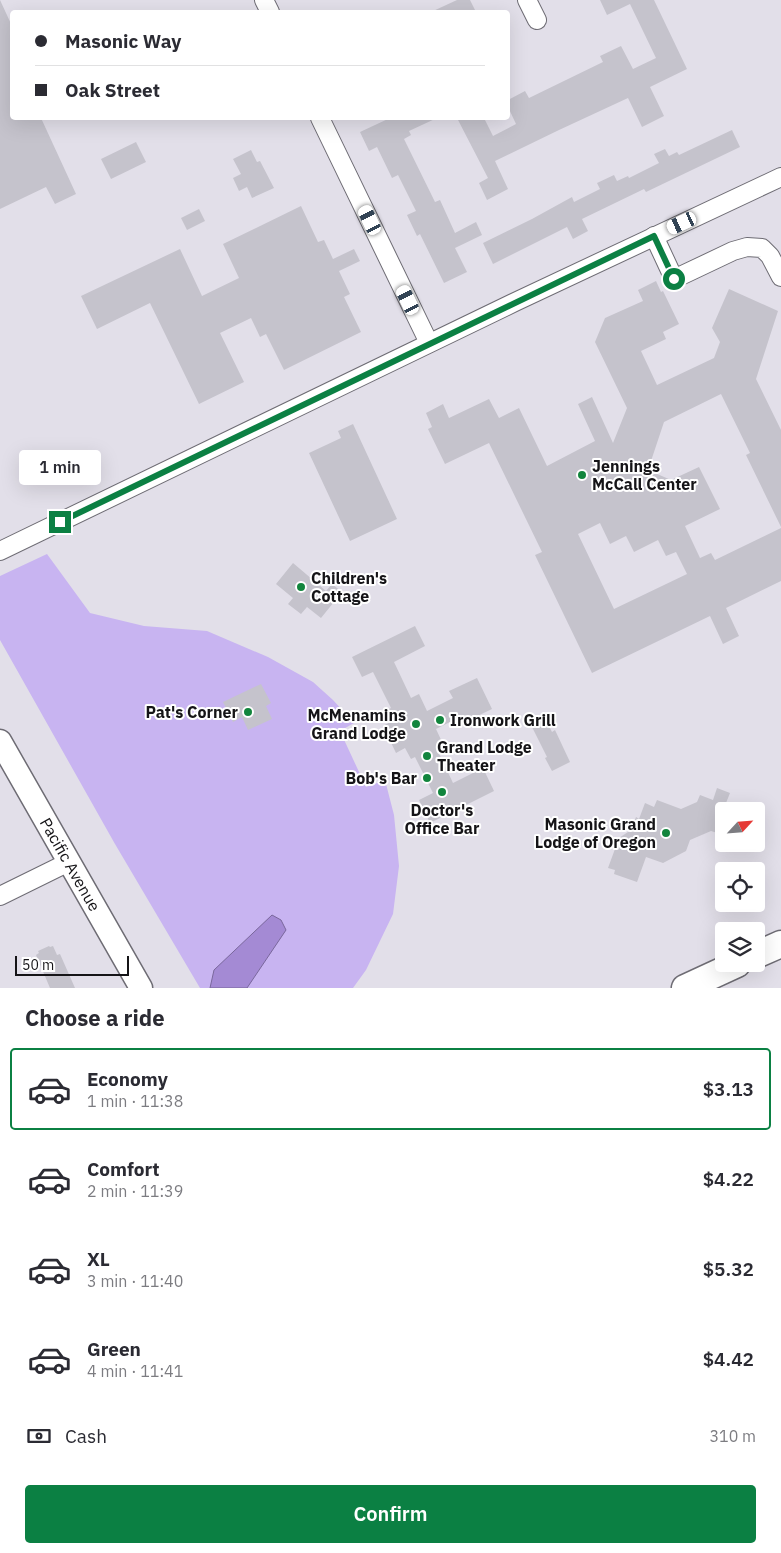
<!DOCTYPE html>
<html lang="en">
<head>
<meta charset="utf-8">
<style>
  body { margin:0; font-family:"IBM Plex Sans",sans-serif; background:#f2f2f3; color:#2b2b33; height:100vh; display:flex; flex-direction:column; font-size:19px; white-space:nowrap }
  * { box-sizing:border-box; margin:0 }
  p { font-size:16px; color:#7c7c81 }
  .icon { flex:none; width:28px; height:28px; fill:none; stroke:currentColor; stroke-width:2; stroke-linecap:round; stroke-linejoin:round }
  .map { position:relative; height:988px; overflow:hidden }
  .panel { display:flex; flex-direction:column; background:#fff; flex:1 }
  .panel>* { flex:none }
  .banner { position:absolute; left:10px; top:10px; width:500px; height:110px; border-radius:5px; box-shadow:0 5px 20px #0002; display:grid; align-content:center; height:110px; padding:0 25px; background:#fff }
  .needle { width:32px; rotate:64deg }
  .tools { position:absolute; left:715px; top:802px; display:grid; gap:10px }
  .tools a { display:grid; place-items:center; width:50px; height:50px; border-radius:5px; background:#fff; box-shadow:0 5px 20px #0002; font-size:25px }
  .scale { position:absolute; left:15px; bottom:12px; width:114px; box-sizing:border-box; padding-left:5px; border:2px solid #151417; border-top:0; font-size:14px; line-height:18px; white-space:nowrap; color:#151417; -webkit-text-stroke:4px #fff; paint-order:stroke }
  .end { position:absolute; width:22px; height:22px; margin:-11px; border:6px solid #0b8043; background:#fff; box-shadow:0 0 0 2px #fff }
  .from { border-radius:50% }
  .bubble { position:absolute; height:35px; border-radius:5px; background:#fff; box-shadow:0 5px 20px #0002; font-size:16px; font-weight:600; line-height:35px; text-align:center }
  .car { position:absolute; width:15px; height:30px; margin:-15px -8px; border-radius:6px; box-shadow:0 0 4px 1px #0007; background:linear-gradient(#fff 24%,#345 0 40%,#fff 0 76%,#345 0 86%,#fff 0) }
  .banner b { display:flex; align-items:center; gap:18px; height:48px; font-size:19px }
  .banner b+b { border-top:1px solid #e1e1e2 }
  .banner i { width:12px; height:12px; background:#2b2b33 }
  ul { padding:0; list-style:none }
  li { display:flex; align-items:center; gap:15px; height:82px; margin:0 10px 8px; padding:0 15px; border:2px solid transparent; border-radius:5px }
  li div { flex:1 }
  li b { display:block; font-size:19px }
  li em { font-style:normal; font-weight:600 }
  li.on { border-color:#0b8043 }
  li>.icon { width:45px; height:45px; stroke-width:1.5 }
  h2 { padding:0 25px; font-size:22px; line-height:60px }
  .pay { display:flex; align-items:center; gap:12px; height:55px; padding:0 25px; font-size:19px }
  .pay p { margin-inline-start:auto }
  .primary-button { display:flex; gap:10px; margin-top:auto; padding:10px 25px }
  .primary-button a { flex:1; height:58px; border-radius:5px; background:#0b8043; color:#fff; font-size:20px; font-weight:600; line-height:58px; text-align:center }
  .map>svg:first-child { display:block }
  .green { fill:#c8b4f1 }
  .water { fill:#a48ad4; stroke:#79679b }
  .building { fill:#c5c3cc; fill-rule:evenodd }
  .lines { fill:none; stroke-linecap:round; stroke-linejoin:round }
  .minor-casing { stroke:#6e6c74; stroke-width:20 }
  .major-casing { stroke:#6e6c74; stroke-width:25 }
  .highway-casing { stroke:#6e6c74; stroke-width:29 }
  .minor { stroke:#fff; stroke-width:18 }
  .major { stroke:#fff; stroke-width:22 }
  .highway { stroke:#fff; stroke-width:26 }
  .route { stroke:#0b8043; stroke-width:6 }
  .poi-dot { fill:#12853d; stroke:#fff; stroke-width:2 }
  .labels { text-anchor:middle; stroke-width:4; stroke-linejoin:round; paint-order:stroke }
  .poi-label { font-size:16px; font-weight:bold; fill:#151417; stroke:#fff; text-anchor:start }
  .street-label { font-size:16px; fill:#151417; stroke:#fff }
</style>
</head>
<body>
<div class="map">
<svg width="781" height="988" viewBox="0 0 781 988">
  <rect width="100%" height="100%" fill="#e2dfe9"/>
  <polygon class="green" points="47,554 90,613 144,626 207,631 268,657 313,682 333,700 354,723 340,731 366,787 385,780 394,815 399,866 393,914 366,970 353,988 200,988 115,844 0,640 0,576"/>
  <polygon class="water" points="272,915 281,920 286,930 247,988 210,988 214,970"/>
  <g class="building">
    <polygon points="0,0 12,26 12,118 41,118 76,194 55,204 46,187 0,209"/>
    <polygon points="457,0 470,0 476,12 431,12"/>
    <polygon points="600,0 654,0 687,69 650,87 664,116 642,127 628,98 559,130 495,161 508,189 487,200 479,183 488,178 457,118 484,118 493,136 516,124 508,107 508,100 525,91 529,98 603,62 600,56 621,46 633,69 656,58 630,4 607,15"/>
    <polygon points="390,118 437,118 409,131 411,135 404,139 435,202 440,200 455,233 476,222 482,235 455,248 467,272 444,283 420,234 417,236 407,215 416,211 398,175 392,178 377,147 369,151 360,132"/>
    <polygon points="732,130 740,147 646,192 644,189 582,219 588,231 573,239 567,227 493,264 483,243 532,219 572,197 574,202 600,189 597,183 614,175 617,181 628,176 629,178 659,163 654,154 665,149 669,156 677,152 679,155"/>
    <polygon points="136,142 146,162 111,179 101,159"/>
    <polygon points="251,150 257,162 260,161 274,188 252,198 247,187 239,191 233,178 241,174 233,159"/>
    <polygon points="301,206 318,242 324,240 333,259 354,249 360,261 339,271 350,294 344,297 361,332 284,370 266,334 260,337 251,318 220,333 244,382 199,404 150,303 97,329 81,296 180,249 202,296 239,278 223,244"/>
    <polygon points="199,209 205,221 187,230 181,218"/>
    <path d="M656 281 661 292 663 291 679 324 663 332 666 339 641 351 657 385 714 358 720 342 712 328 729 289 778 311 756 379 781 430V527L746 455 750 453 721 394 664 422 648 470 671 480 699 467 720 509 685 526 700 558 711 553 715 560 781 528V581L726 608 739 636 723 644 710 616 592 673 535 555 542 552 489 443 445 464 428 429 432 427 426 413 443 404 449 418 489 399 499 418 519 408 547 466 595 441 578 404 592 397 613 443 627 408 595 342 605 318 643 301 638 290ZM600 523 610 544 626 536 634 552 658 540 666 556 676 552 687 574 614 609 578 534Z"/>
    <polygon points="353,424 397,519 350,541 309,453 341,438 338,431"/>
    <polygon points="293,563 326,591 332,584 342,592 321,618 307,607 301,614 288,604 293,598 276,584"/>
    <polygon points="415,626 425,646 394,662 411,698 419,694 427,711 453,698 449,691 477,678 492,709 465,722 462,716 436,729 443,744 436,747 453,783 483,768 494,791 430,823 419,800 433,793 415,757 411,759 405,748 396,753 383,726 392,721 387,710 391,708 373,672 362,677 352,657"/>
    <polygon points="261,684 271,703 266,706 272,719 248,730 242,717 233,722 223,702"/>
    <polygon points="544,716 552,732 555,730 570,762 552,771 545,758 547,757 530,723"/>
    <polygon points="717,788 730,793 724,808 724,835 711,831 690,840 686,851 663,863 646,857 637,882 614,874 615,870 608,868 619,838 631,830 636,817 639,819 645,803 654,807 657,800 681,809 697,802 700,795 713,800"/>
    <polygon points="49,946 50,947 53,946 57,955 60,954 75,988 50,988 36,955 39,953 38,951"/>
  </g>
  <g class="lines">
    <defs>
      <g id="minor">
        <polyline points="264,0 270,12"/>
        <polyline points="527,0 537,20"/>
        <polyline points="320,118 429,343"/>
        <polyline points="654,236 674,279 733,251 747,247 762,248 770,256 781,277"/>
        <polyline points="0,551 515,302 781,177"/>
        <polyline points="0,896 69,862"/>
      </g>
      <g id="major">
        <path id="s1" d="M0 741 141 988"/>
      </g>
      <g id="highway">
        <polyline points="756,955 781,944"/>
        <polyline points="685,988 737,964"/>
      </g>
    </defs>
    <use href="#minor" class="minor-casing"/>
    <use href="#major" class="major-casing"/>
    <use href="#highway" class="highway-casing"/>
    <use href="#minor" class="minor"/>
    <use href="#major" class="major"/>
    <use href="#highway" class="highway"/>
  </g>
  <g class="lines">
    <polyline class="route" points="60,522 654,236 674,279"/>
  </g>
  <g class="poi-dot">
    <circle cx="582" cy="475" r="5"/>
    <circle cx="301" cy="587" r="5"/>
    <circle cx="248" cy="712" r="5"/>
    <circle cx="440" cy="720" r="5"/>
    <circle cx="416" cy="724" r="5"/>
    <circle cx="427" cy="756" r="5"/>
    <circle cx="427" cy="778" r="5"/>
    <circle cx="442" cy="792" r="5"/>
    <circle cx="666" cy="833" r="5"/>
  </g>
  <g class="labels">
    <g class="poi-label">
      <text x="592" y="472">Jennings<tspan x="592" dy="18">McCall Center</tspan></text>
      <text x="311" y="584">Children's<tspan x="311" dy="18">Cottage</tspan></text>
      <text x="238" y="718" text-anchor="end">Pat's Corner</text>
      <text x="406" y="721" text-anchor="end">McMenamins<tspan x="406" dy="18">Grand Lodge</tspan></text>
      <text x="450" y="726">Ironwork Grill</text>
      <text x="437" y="753">Grand Lodge<tspan x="437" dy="18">Theater</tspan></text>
      <text x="417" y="784" text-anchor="end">Bob's Bar</text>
      <text x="442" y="816" text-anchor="middle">Doctor's<tspan x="442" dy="18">Office Bar</tspan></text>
      <text x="656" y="830" text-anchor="end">Masonic Grand<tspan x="656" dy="18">Lodge of Oregon</tspan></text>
    </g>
    <g class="street-label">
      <text dy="6" stroke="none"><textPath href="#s1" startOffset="142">Pacific Avenue</textPath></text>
    </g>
  </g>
</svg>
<div class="tools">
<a><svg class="needle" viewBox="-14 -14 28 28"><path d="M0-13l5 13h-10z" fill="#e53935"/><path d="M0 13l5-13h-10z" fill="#7c7c81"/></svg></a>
<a><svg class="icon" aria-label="locate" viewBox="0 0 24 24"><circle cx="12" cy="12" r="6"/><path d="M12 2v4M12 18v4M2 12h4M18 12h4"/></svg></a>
<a><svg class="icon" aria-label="layers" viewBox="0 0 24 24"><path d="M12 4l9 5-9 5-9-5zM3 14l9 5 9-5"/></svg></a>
</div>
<div class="scale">50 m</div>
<i class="end from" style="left:674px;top:279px"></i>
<i class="end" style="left:60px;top:522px"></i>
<div class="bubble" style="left:19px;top:450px;width:82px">1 min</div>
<i class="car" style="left:370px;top:220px;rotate:334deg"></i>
<i class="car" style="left:682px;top:223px;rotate:245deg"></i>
<i class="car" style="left:408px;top:300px;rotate:334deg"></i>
<div class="banner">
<b><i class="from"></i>Masonic Way</b>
<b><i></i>Oak Street</b>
</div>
</div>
<section class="panel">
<h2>Choose a ride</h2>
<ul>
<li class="on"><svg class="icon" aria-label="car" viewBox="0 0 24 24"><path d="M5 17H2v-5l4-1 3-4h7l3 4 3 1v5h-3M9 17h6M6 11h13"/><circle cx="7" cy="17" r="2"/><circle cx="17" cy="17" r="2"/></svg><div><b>Economy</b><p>1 min · 11:38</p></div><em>$3.13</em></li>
<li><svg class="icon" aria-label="car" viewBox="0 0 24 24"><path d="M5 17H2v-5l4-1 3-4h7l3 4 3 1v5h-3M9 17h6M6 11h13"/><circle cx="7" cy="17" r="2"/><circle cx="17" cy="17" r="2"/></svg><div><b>Comfort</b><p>2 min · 11:39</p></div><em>$4.22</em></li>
<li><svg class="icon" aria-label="car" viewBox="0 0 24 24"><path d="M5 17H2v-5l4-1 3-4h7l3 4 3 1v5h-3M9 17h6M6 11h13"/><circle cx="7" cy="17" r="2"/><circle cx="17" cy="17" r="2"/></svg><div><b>XL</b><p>3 min · 11:40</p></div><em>$5.32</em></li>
<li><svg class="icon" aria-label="car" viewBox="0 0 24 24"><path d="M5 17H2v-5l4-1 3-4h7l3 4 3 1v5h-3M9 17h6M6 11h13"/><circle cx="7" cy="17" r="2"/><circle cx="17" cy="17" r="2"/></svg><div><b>Green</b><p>4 min · 11:41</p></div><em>$4.42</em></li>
</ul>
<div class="pay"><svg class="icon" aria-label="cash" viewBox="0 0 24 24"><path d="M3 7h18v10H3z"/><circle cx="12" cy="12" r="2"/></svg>Cash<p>310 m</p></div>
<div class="primary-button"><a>Confirm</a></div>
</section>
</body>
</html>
